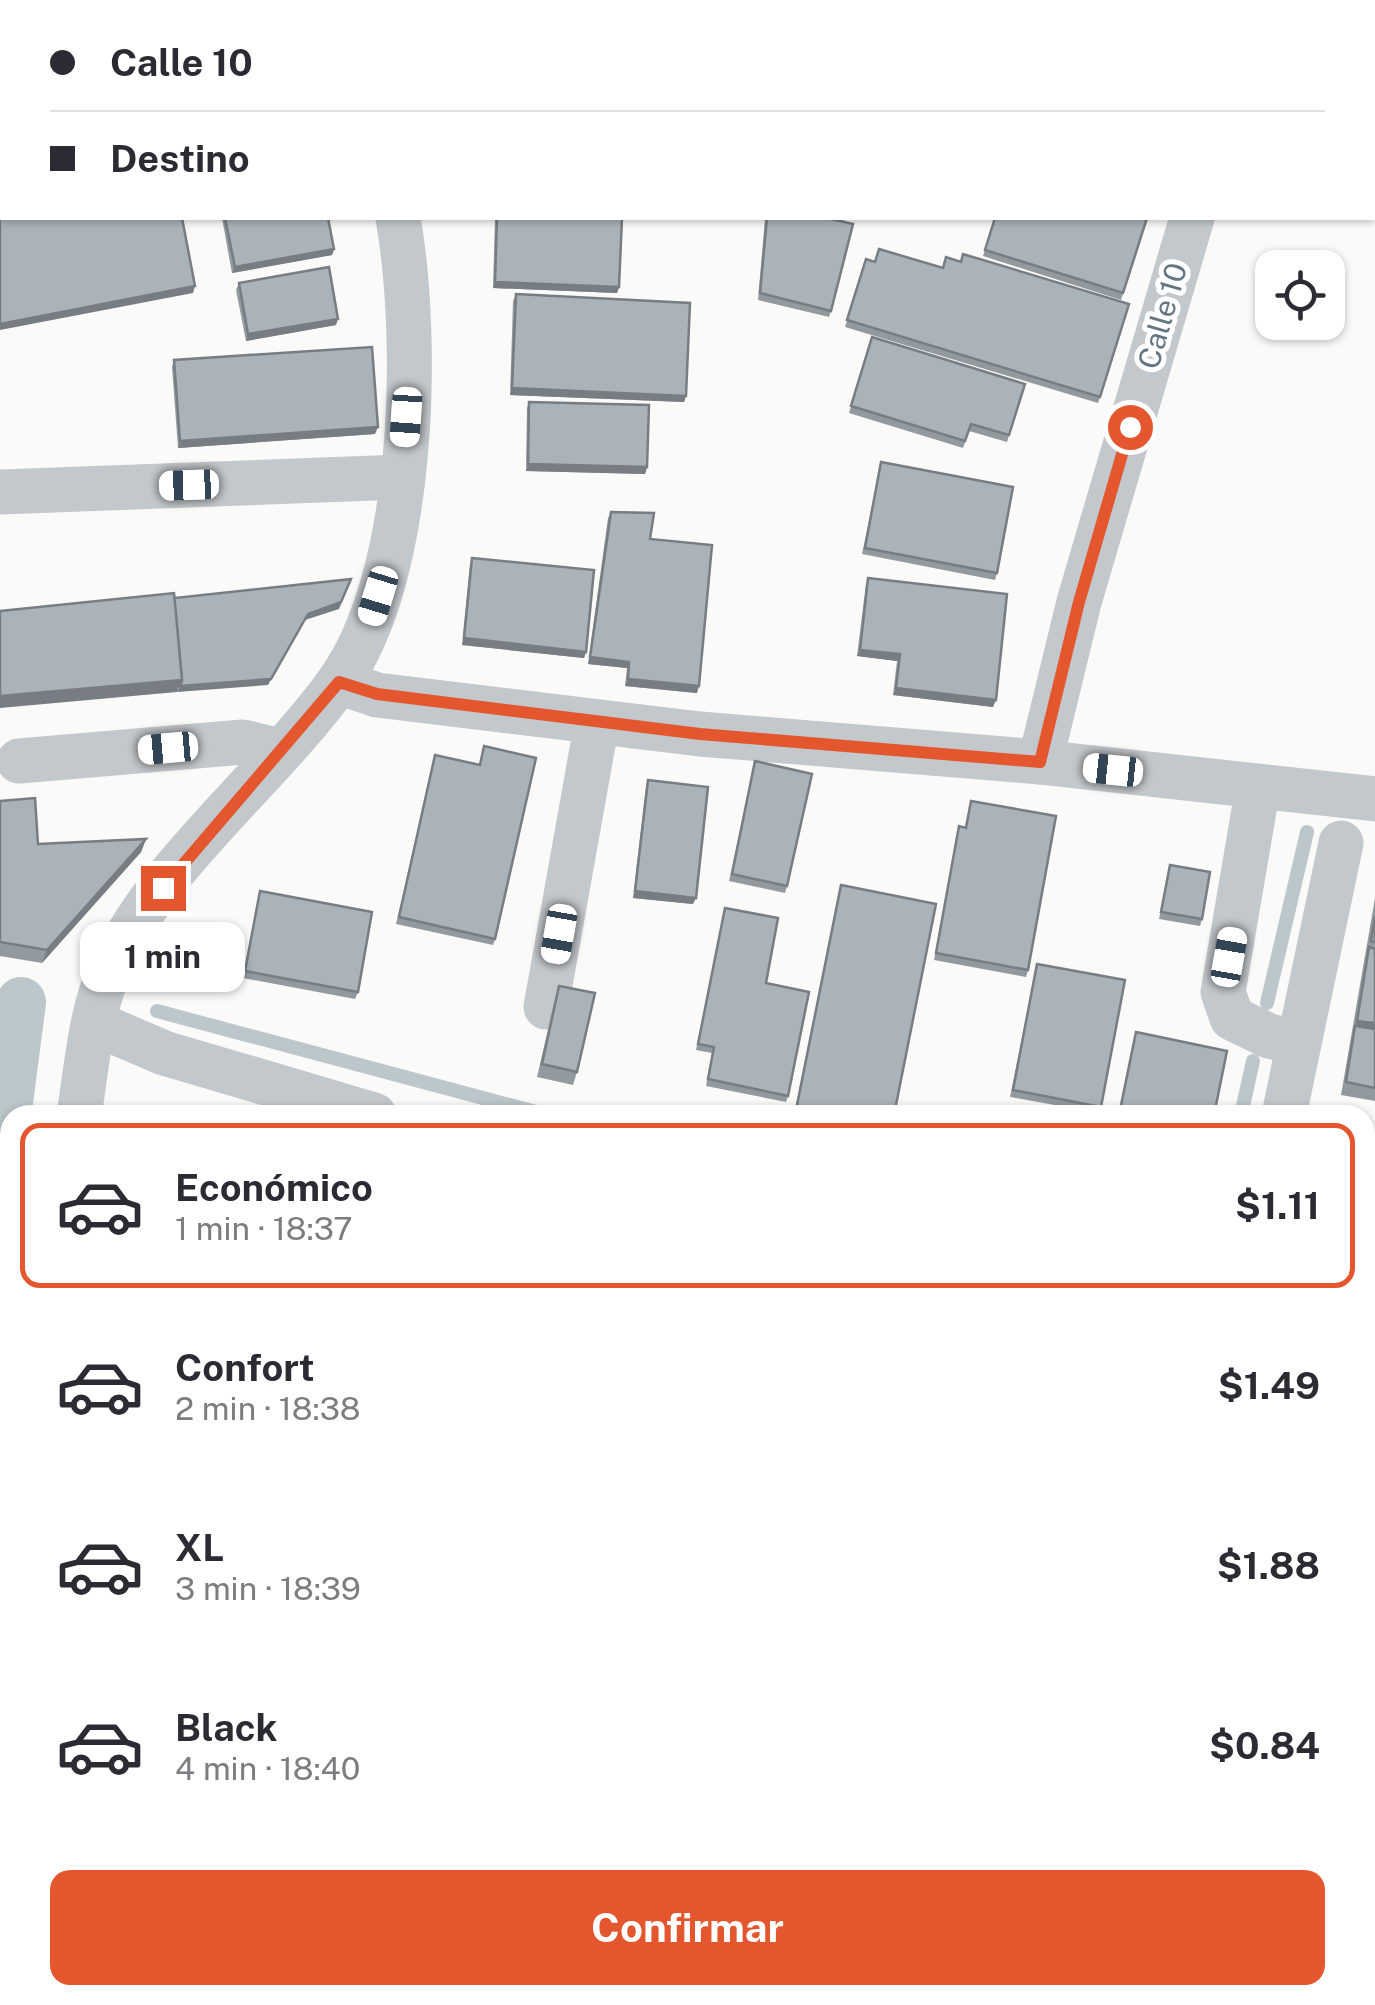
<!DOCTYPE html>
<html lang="es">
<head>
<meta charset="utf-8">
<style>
  body { margin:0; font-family:"Public Sans",sans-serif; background:#f2f2f3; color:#2b2b33; height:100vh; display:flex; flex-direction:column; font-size:38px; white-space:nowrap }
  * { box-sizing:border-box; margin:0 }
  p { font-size:32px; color:#7c7c81 }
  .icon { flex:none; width:55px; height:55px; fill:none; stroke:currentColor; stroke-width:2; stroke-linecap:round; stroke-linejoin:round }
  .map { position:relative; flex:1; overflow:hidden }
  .side { position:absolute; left:0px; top:1105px; width:1375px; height:900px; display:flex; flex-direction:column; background:#fff; border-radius:30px 30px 0 0; box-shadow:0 2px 8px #0004 }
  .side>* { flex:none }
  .hud { position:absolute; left:0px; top:0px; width:1375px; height:220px; box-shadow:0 2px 8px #0004; display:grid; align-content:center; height:220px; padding:0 50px; background:#fff }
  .fabs { position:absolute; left:1255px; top:250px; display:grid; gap:20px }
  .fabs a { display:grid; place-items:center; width:90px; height:90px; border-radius:20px; background:#fff; box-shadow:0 2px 8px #0004; font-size:50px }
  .end { position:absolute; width:45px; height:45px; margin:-22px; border:12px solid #e4572e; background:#fff; box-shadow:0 0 0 5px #fff }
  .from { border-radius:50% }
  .bubble { position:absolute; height:70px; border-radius:20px; background:#fff; box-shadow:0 2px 8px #0004; font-size:32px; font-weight:700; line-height:70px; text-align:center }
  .car { position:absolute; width:30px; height:60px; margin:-30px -15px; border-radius:12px; box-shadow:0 0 8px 2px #0007; background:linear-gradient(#fff 24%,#345 0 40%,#fff 0 76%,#345 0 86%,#fff 0) }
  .hud b { display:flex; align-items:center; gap:35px; height:95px; font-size:38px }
  .hud b+b { border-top:2px solid #e1e1e2 }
  .hud i { width:25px; height:25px; background:#2b2b33 }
  ul { padding:18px 0 0; list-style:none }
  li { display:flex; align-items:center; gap:30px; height:165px; margin:0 20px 15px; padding:0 30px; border:5px solid transparent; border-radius:20px }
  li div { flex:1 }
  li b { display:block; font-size:38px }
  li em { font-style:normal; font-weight:700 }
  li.on { border-color:#e4572e }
  li>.icon { width:90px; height:90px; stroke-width:1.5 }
  .button { display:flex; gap:20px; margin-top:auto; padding:20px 50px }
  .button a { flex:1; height:115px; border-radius:20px; background:#e4572e; color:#fff; font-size:40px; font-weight:700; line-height:115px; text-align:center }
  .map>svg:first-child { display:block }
  .grass { fill:url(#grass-dots) }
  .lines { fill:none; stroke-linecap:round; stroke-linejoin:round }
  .stream { stroke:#bbc7cb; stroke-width:14 }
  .canal { stroke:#bbc7cb; stroke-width:50 }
  .minor { stroke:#c3c8cc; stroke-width:45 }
  .wall { fill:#929a9f }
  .shaded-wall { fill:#777d82 }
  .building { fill:#aab3b9; stroke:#777d82; stroke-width:2.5 }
  .route { stroke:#e4572e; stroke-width:12 }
  .labels { text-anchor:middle; stroke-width:10; stroke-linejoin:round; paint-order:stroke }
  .street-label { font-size:30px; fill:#657683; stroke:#fff }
</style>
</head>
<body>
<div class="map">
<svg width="1375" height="2005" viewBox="0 0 1375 2005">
  <defs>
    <pattern id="grass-dots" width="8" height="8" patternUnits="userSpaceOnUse" patternTransform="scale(2.5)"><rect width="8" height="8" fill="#dadfd7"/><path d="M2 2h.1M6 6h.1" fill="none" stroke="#b4b9b4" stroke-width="1.8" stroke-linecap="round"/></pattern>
  </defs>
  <rect width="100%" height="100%" fill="#fafaf8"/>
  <g class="grass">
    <polygon points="0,1575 10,1575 10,1995 434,1995 425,2005 0,2005"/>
    <polygon points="1375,1839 1375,2005 999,2005 1003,1995 1365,1995 1365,1840"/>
  </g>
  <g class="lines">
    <g class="stream">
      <polyline points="1267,1003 1307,832"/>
      <polyline points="157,1011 547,1115"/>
      <polyline points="1241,1115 1253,1061"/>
    </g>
    <g class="canal">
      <polyline points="0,1164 21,1002"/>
      <polyline points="1365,1443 1375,1447"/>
    </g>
    <g class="minor">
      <polyline points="355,0 356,2"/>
      <polyline points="1254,2 1254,0"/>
      <polyline points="0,137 2,137"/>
      <polyline points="0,492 402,477"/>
      <polyline points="339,682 377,695 700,734 1040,762 1375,799"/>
      <polyline points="19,761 243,742 280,751"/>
      <polyline points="1040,762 1079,602 1192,218"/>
      <polyline points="1258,787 1223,992 1232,1018 1269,1036 1299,1043"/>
      <polyline points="546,1007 597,722"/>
      <polyline points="94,1023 164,1053 374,1115"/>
      <path d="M79 1115C87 1067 90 1012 111 967 156 866 272 775 338 683 415 577 420 343 398 218"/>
      <polyline points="1284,1115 1341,843"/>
      <polyline points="0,1480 10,1467"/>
      <polyline points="0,1531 10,1531"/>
      <polyline points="1365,1742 1375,1740"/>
      <polyline points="1365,1818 1375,1816"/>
      <polyline points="654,1995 665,2005"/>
      <polyline points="484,2005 494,1995"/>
      <polyline points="918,2005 930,1995"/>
    </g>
  </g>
  <g class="wall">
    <polygon points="1142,0 1195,0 1195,2 1152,2"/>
    <polygon points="222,218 328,218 334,249 332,255 232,273"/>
    <polygon points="495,218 622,218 619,287 617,293 493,288"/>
    <polygon points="765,218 827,218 831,311 829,317 758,300"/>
    <polygon points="995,218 1147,218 1121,300 983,256"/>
    <polygon points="866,259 874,262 943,267 961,262 1129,304 1098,403 845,327"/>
    <polygon points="239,283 336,325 246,341 236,290"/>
    <polygon points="516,294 686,396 684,402 510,395 513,301"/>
    <polygon points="872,337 1025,384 1007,442 969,431 963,448 849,413"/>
    <polygon points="174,360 375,434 178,448 172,367"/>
    <polygon points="529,402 647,467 645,474 526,471 527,408"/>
    <polygon points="881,462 997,573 995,580 862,554"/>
    <polygon points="611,512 650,539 697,693 625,686 627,668 588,664 608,518"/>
    <polygon points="472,558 586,652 584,658 462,645 470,564"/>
    <polygon points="868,578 993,707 893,695 897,661 857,656 866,584"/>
    <polygon points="484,746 495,939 493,945 396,924 435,755 479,765"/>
    <polygon points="755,761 787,886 785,893 729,881"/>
    <polygon points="648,780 693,904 633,898 646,787"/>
    <polygon points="0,801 38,844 146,839 141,852 42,963 0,956"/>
    <polygon points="971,801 1028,970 1026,977 934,960 957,833 959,826 965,827"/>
    <polygon points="1170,865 1202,919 1200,926 1159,919"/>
    <polygon points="841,885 894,1115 794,1115"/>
    <polygon points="260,891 358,992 355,999 243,978"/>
    <polygon points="1375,898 1375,1101 1341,1095"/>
    <polygon points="725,908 766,983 788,1096 786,1102 706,1086 712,1053 696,1050"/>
    <polygon points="1037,964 1101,1107 1099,1113 1010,1097"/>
    <polygon points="559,986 577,1072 573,1085 537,1077 555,999"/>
  </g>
  <g class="shaded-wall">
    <polygon points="334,249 332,255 232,273 235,267"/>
    <polygon points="495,282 619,287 617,293 493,288"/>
    <polygon points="195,286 193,293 0,330 0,324"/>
    <polygon points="338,319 336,325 246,341 248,334"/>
    <polygon points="512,388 686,396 684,402 510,395"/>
    <polygon points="378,427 375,434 178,448 180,441"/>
    <polygon points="528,464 647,467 645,474 526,471"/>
    <polygon points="351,579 339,609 305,620 268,685 177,692 180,686 308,614"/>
    <polygon points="464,638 586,652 584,658 462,645"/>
    <polygon points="860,650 900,654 897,661 857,656"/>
    <polygon points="590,657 629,662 627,668 588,664"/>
    <polygon points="628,679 699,686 697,693 625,686"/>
    <polygon points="182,680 177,692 0,708 0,696"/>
    <polygon points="896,688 996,700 993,707 893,695"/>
    <polygon points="146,839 141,852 42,963 47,950"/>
    <polygon points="635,891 696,898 693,904 633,898"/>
    <polygon points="1357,1021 1375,1023 1375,1042 1355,1026"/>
    <rect x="1365" y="1239" width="10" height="13"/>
  </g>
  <g class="building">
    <polygon points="0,0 330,0 330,2 2,2 2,88 0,89"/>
    <polygon points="408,0 559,0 558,2 408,2"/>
    <polygon points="788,0 915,0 930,2 788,2"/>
    <polygon points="1172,0 1195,0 1195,2 1182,2"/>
    <polygon points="0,175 2,175 2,218 182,218 195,286 0,324"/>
    <polygon points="225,218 328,218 334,249 235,267"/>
    <polygon points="497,218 622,218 619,287 495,282"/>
    <polygon points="767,218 827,218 853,224 831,311 760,293"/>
    <polygon points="995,218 1147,218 1123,293 985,250"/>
    <polygon points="879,249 943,268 946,257 961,262 963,254 1129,304 1100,397 847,320 866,259 875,262"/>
    <polygon points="329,267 338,319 248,334 239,283"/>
    <polygon points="516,294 690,303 686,396 512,388"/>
    <polygon points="872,337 1025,384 1009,435 971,424 965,441 851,406"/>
    <polygon points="372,347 378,427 180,441 174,360"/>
    <polygon points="529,402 649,405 647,467 528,464"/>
    <polygon points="881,462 1013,487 997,573 865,548"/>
    <polygon points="611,512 654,513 650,539 712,545 699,686 628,679 629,662 590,657"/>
    <polygon points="472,558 594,570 586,652 464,638"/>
    <polygon points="868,578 1007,594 996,700 896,688 900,654 860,650"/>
    <polygon points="351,579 341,602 308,614 271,679 180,686 182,680 174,598"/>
    <polygon points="174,593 182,680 0,696 0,611"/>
    <polygon points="484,746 536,758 495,939 399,917 435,755 480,765"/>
    <polygon points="755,761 812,774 787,886 732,874"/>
    <polygon points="648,780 708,787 696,898 635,891"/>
    <polygon points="35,798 38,844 146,839 47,950 0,942 0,801"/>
    <polygon points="971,801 1056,816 1028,970 936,953 959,826 966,828"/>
    <polygon points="1170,865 1210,872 1202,919 1161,912"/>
    <polygon points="841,885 936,904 894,1115 795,1115"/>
    <polygon points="260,891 372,912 358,992 245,971"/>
    <polygon points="725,908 778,918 766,983 809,992 788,1096 708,1079 714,1047 698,1044"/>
    <polygon points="1375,916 1375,942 1371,941"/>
    <polygon points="1369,947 1375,949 1375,1023 1357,1021"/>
    <polygon points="1037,964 1125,980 1101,1107 1013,1090"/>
    <polygon points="559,986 595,993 577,1072 542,1064"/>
    <polygon points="1355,1026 1375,1029 1375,1088 1346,1082"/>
    <polygon points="1136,1032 1227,1051 1214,1115 1119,1115"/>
    <polygon points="254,1110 275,1115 253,1115"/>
    <polygon points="1375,1190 1375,1239 1365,1239 1365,1191"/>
  </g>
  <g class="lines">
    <polyline class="route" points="163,888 339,682 377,694 700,734 1040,762 1079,602 1130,427"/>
  </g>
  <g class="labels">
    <g class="street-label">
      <text transform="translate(1163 316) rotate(-74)" y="10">Calle 10</text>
    </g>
  </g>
</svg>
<div class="fabs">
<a><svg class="icon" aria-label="locate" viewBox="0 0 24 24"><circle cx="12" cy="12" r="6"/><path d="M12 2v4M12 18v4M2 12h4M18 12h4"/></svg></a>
</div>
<i class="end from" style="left:1130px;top:427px"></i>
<i class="end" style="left:163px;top:888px"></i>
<div class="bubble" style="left:80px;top:922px;width:165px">1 min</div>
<i class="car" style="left:406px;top:417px;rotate:184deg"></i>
<i class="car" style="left:189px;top:485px;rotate:268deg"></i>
<i class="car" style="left:378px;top:596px;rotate:197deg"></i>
<i class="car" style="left:168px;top:748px;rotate:265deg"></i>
<i class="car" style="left:1113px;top:770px;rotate:276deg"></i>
<i class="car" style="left:559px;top:934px;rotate:190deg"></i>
<i class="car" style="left:1229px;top:957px;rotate:10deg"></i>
<div class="hud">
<b><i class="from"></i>Calle 10</b>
<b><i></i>Destino</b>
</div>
<section class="side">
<ul>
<li class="on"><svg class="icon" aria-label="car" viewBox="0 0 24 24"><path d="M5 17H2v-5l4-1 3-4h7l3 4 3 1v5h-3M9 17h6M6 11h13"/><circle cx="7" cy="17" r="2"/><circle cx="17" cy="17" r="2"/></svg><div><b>Económico</b><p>1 min · 18:37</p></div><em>$1.11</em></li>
<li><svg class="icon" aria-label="car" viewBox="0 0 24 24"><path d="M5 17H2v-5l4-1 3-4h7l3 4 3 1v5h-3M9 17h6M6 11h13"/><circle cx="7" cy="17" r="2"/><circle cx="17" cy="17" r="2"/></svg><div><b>Confort</b><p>2 min · 18:38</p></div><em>$1.49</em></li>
<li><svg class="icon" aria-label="car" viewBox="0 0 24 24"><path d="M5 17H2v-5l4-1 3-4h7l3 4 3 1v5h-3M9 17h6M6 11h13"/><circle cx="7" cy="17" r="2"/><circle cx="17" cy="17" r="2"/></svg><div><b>XL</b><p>3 min · 18:39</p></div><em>$1.88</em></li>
<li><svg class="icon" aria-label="car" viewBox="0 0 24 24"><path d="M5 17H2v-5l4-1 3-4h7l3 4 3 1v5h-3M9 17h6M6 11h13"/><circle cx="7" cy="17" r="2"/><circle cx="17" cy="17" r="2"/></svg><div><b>Black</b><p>4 min · 18:40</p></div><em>$0.84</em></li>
</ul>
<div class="button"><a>Confirmar</a></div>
</section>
</div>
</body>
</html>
